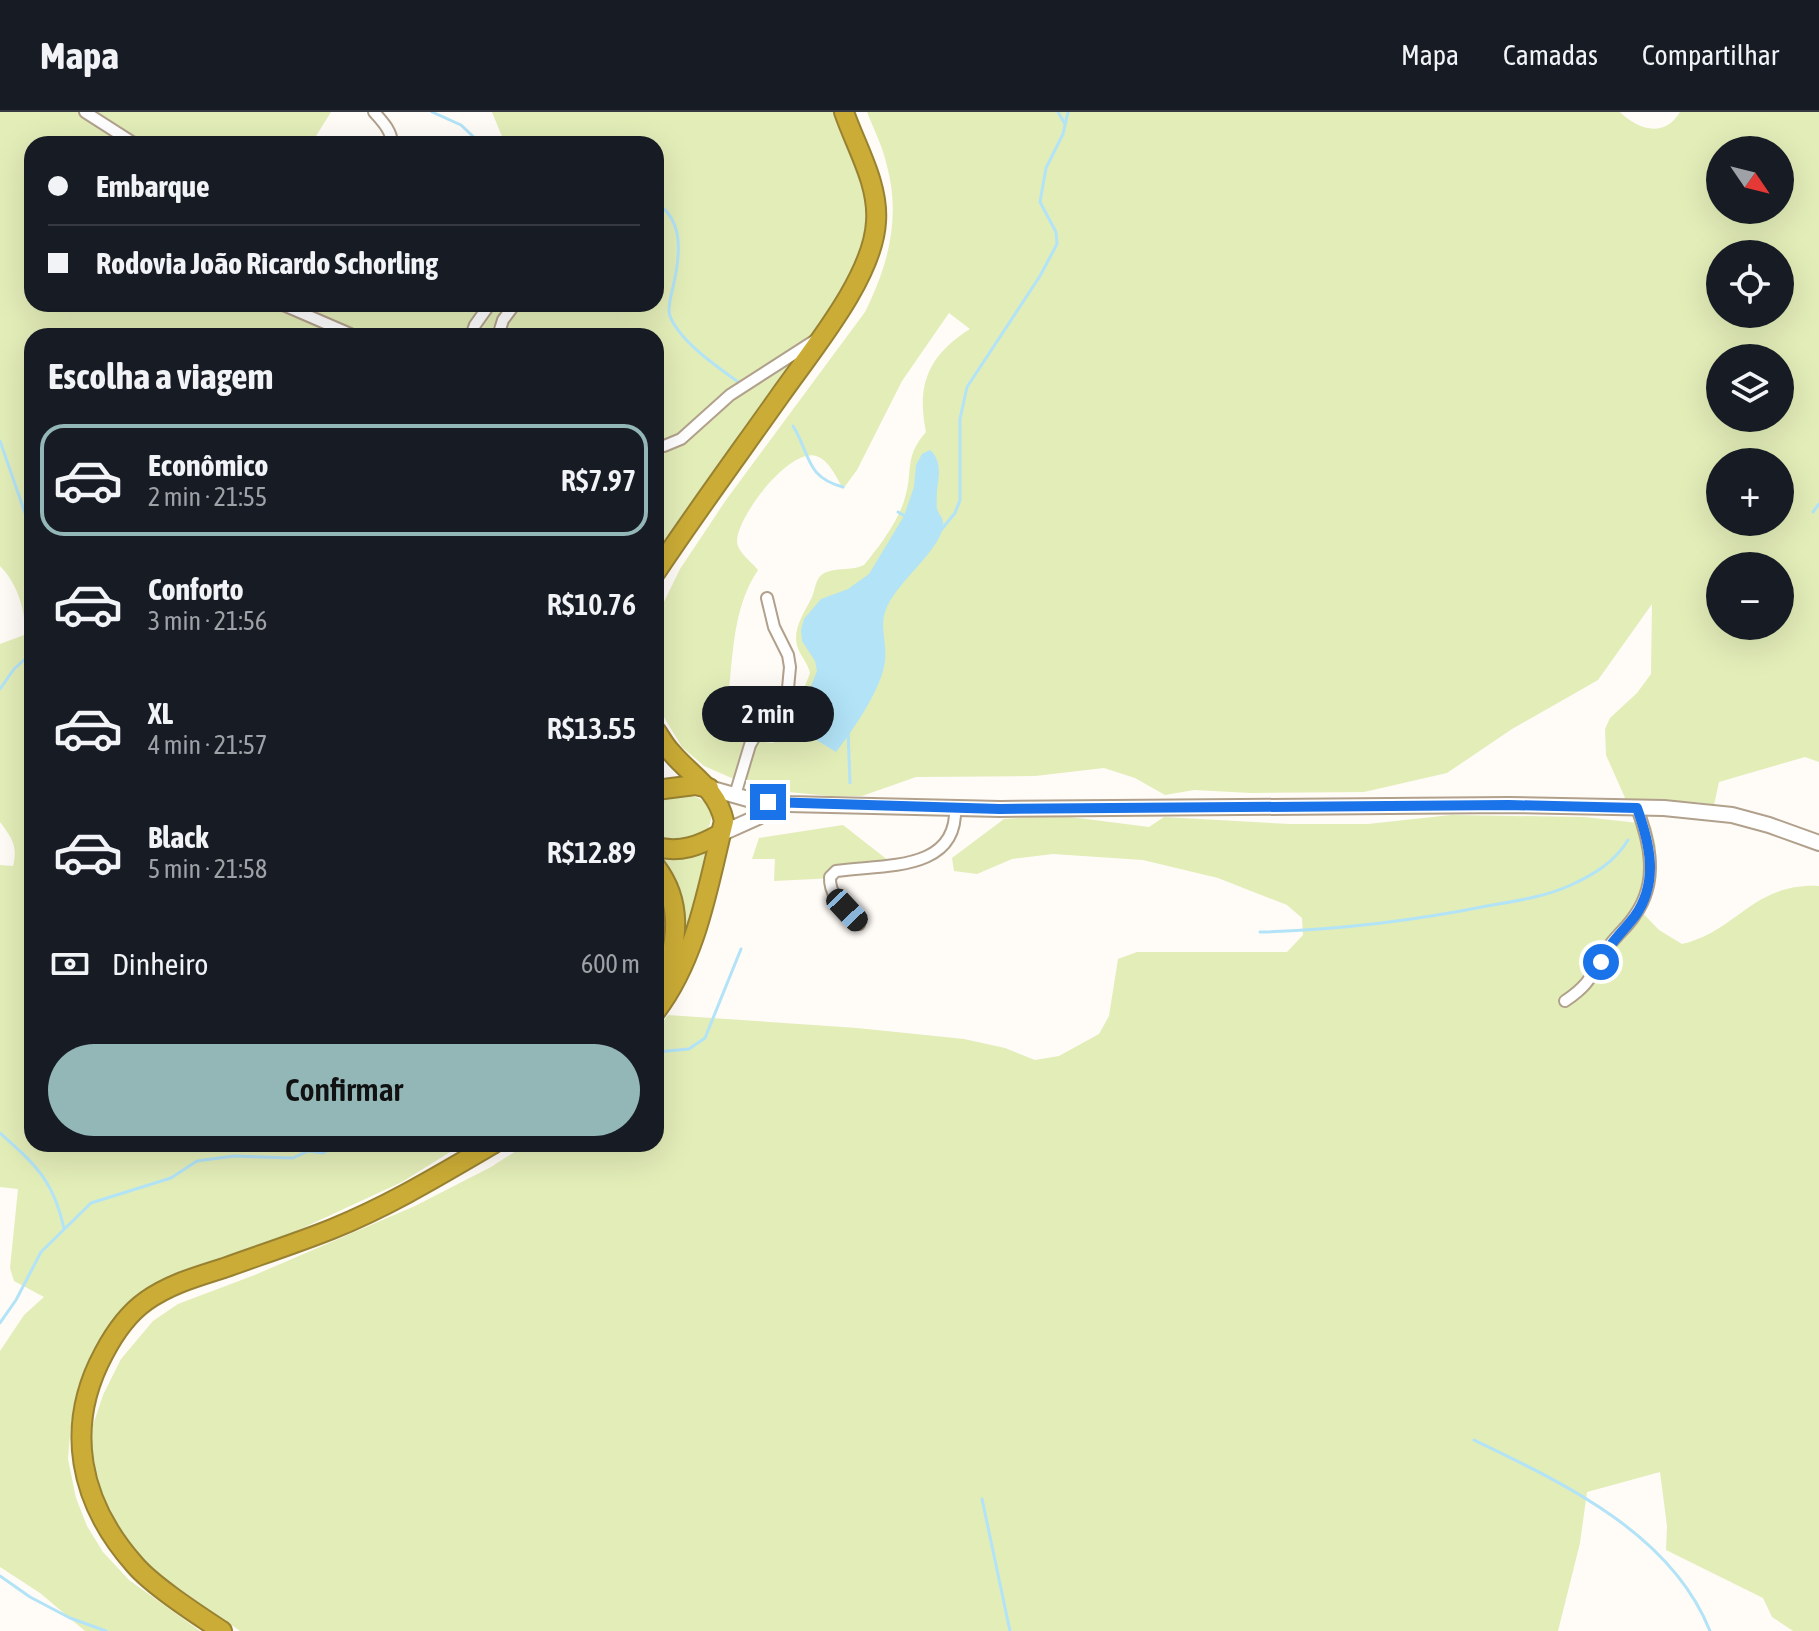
<!DOCTYPE html>
<html lang="pt">
<head>
<meta charset="utf-8">
<style>
  body { margin:0; font-family:"Asap Condensed",sans-serif; background:#20242c; color:#f1f3f6; height:100vh; display:flex; flex-direction:column; font-size:30px; white-space:nowrap }
  * { box-sizing:border-box; margin:0 }
  p { font-size:26px; color:#9ea1a6 }
  .icon { flex:none; width:44px; height:44px; fill:none; stroke:currentColor; stroke-width:2; stroke-linecap:round; stroke-linejoin:round }
  .map { position:relative; flex:1; overflow:hidden }
  .drawer { position:absolute; left:24px; top:216px; width:640px; height:824px; display:flex; flex-direction:column; background:#171b24; border-radius:24px; box-shadow:0 8px 32px #0002 }
  .drawer>* { flex:none }
  .top-card { position:absolute; left:24px; top:24px; width:640px; height:176px; border-radius:24px; box-shadow:0 8px 32px #0002; display:grid; align-content:center; height:176px; padding:0 24px; background:#171b24 }
  .needle { width:52px; rotate:125deg }
  .controls { position:absolute; left:1706px; top:24px; display:grid; gap:16px }
  .controls a { display:grid; place-items:center; width:88px; height:88px; border-radius:50%; background:#171b24; box-shadow:0 8px 32px #0002; font-size:40px }
  .end { position:absolute; width:36px; height:36px; margin:-18px; border:10px solid #1a73e8; background:#fff; box-shadow:0 0 0 4px #fff }
  .from { border-radius:50% }
  .bubble { position:absolute; height:56px; border-radius:28px; background:#171b24; box-shadow:0 8px 32px #0002; font-size:26px; font-weight:600; line-height:56px; text-align:center }
  .car { position:absolute; width:24px; height:48px; margin:-24px -12px; border-radius:10px; box-shadow:0 0 6px 2px #0007; background:linear-gradient(#222 24%,#8ab4d8 0 40%,#222 0 76%,#8ab4d8 0 86%,#222 0) }
  .top-card b { display:flex; align-items:center; gap:28px; height:76px; font-size:30px }
  .top-card b+b { border-top:2px solid #363941 }
  .top-card i { width:20px; height:20px; background:#f1f3f6 }
  ul { padding:0; list-style:none }
  li { display:flex; align-items:center; gap:24px; height:112px; margin:0 16px 12px; padding:0 8px; border:4px solid transparent; border-radius:24px }
  li div { flex:1 }
  li b { display:block; font-size:30px }
  li em { font-style:normal; font-weight:600 }
  li.selected { border-color:#93b6b7 }
  li>.icon { width:72px; height:72px; stroke-width:1.5 }
  h2 { padding:0 24px; font-size:36px; line-height:96px }
  .pay { display:flex; align-items:center; gap:20px; height:88px; padding:0 24px; font-size:30px }
  .pay p { margin-inline-start:auto }
  .primary-button { display:flex; gap:16px; margin-top:auto; padding:16px 24px }
  .primary-button a { flex:1; height:92px; border-radius:48px; background:#93b6b7; color:#111; font-size:32px; font-weight:600; line-height:92px; text-align:center }
  header { display:flex; align-items:center; gap:48px; box-sizing:border-box; height:112px; padding:0 40px; background:#171b24; border-bottom:2px solid #363941 }
  header strong { font-size:38px }
  nav { display:flex; gap:44px; margin-inline-start:auto; font-size:28px }
  .map>svg:first-child { display:block }
  .green { fill:#e3edb8; fill-rule:evenodd }
  .water { fill:#b2e3f7 }
  .lines { fill:none; stroke-linecap:round; stroke-linejoin:round }
  .stream { stroke:#b2e3f7; stroke-width:3 }
  .street-casing { stroke:#b1a18c; stroke-width:14 }
  .secondary-casing { stroke:#b1a18c; stroke-width:18 }
  .highway-casing { stroke:#988232; stroke-width:22 }
  .street { stroke:#fff; stroke-width:10 }
  .secondary { stroke:#fff; stroke-width:14 }
  .highway { stroke:#cbac36; stroke-width:18 }
  .route { stroke:#1a73e8; stroke-width:10 }
</style>
</head>
<body>
<header>
<strong>Mapa</strong>
<nav><a>Mapa</a><a>Camadas</a><a>Compartilhar</a></nav>
</header>
<div class="map">
<svg width="1819" height="1519" viewBox="0 0 1819 1519">
  <rect width="100%" height="100%" fill="#fffbf7"/>
  <g class="green">
    <path d="M0 0H331L311 32H32V192H656V32H505L492 0H844L872 100 858 164 656 448V224H32V1032H463L402 1070 138 1192 82 1275 71 1309 68 1347 76 1386 87 1414 103 1440 129 1468 200 1519H85L40 1481 0 1455V1239L24 1203 44 1185 14 1169 10 1156 18 1077 0 1075V753L13 754C18 734 12 726 0 710V532L24 523C27 500 17 471 0 454Z"/>
    <path d="M867 0H1620C1638 18 1665 26 1680 0H1819V650L1805 645 1719 670 1714 693 1697 690 1626 688 1606 643 1605 617 1610 606 1637 581 1651 562 1652 492 1598 568 1512 617 1447 661 1364 680 1251 681 1194 678 1165 683 1135 666 1104 656 1035 664 916 665 862 684H830L757 677 704 654 682 635 662 602 656 568V522L662 494 680 457 726 388 865 200C888 154 901 106 887 54 883 35 874 18 867 0ZM1720 38H1780V98H1720ZM1720 142H1780V202H1720ZM949 201 970 217C929 243 916 272 926 320 903 346 914 359 904 389 897 411 879 435 864 453 852 459 840 455 827 460 815 464 816 476 812 485 804 502 790 519 799 539 803 547 808 552 810 561L789 616 773 631 737 627 729 623C723 603 728 587 730 567 734 528 736 491 758 458 752 450 737 440 737 429 737 405 789 336 816 344 829 348 837 366 843 377L857 358 902 269ZM1720 246H1780V306H1720ZM1720 350H1780V410H1720ZM1720 454H1780V514H1720Z"/>
    <path d="M678 681C705 685 721 695 705 722L674 732 656 727V685Z"/>
    <path d="M1055 703 1149 715 1164 705 1290 712H1368L1451 703 1584 705 1648 712 1651 714 1656 735 1645 753 1637 795 1659 818 1682 832C1738 819 1752 771 1819 774V1519H1793L1772 1505 1763 1486 1666 1438 1667 1414 1660 1360 1587 1380 1580 1431 1558 1519H240L144 1452 107 1404 90 1346 93 1313 103 1283 121 1247 153 1209 178 1192 257 1162 415 1094 491 1055 527 1032H656V919L668 903 857 916 964 927 1005 936 1035 948 1059 944 1099 922 1109 904 1118 847 1137 840H1287L1303 823 1302 806 1287 793 1218 766 1143 748 1053 742 1012 747 977 762 954 759 952 746 1004 707Z"/>
    <polygon points="843,713 889,749 835,766 774,769 775,747 752,747 759,726"/>
    <polygon points="710,738 672,862 679,799 675,768 660,743 692,742"/>
  </g>
  <path class="water" d="M930 338C942 348 939 365 937 378 937 384 936 391 937 397 939 403 944 406 943 414 939 441 895 470 885 500 880 516 887 532 885 548 883 575 853 618 836 640L800 618 806 587 817 559 815 549 802 529 801 518 804 507 821 487 848 477 869 462 904 404 914 375 916 353 922 342Z"/>
  <g class="lines">
    <g class="stream">
      <polyline points="432,0 461,13 481,32"/>
      <polyline points="1058,0 1065,12"/>
      <path d="M656 91C685 108 680 145 673 175 671 184 667 196 670 204 680 230 719 256 741 272"/>
      <path d="M793 314C811 343 805 365 843 375"/>
      <polyline points="0,329 32,421"/>
      <polyline points="898,400 908,406"/>
      <polyline points="1813,400 1819,392"/>
      <polyline points="941,418 955,401 960,388 960,307 967,275 1040,164 1057,132 1056,120 1040,90 1046,56 1063,22 1068,0"/>
      <polyline points="0,577 14,557 32,541"/>
      <polyline points="848,619 850,671"/>
      <polyline points="844,783 857,800"/>
      <path d="M1260 820C1337 818 1412 809 1487 794 1515 789 1545 785 1571 773 1593 763 1615 750 1628 728"/>
      <polyline points="656,940 689,937 705,926 741,837"/>
      <path d="M0 1021C35 1052 54 1069 64 1117"/>
      <polyline points="0,1211 16,1188 41,1140 91,1091 171,1066 197,1049 234,1044 293,1046 308,1039 323,1041 339,1032"/>
      <path d="M1474 1328C1563 1371 1671 1421 1710 1519"/>
      <polyline points="982,1387 1010,1519"/>
      <polyline points="0,1464 30,1485 70,1506 106,1519"/>
    </g>
    <defs>
      <g id="street">
        <polyline points="85,0 135,32"/>
        <path d="M374 0C382 9 392 19 392 32"/>
        <polyline points="281,192 355,224"/>
        <polyline points="471,224 475,213 490,192"/>
        <polyline points="498,224 503,208 515,192"/>
        <polyline points="656,334 664,334 681,327 730,283 814,229"/>
        <polyline points="735,683 750,633 758,619 781,601 787,587 790,555 788,543 774,515 767,486"/>
        <path d="M859 812C846 798 829 785 830 765L836 759C881 752 958 761 955 696"/>
        <path d="M1565 889C1592 871 1591 862 1607 837 1615 824 1627 816 1635 803 1659 769 1650 731 1637 696"/>
      </g>
      <g id="secondary">
        <polyline points="709,676 748,687 788,692 1000,697 1509,693 1664,696 1732,703 1769,713 1819,731"/>
        <polyline points="720,722 787,692"/>
      </g>
      <g id="highway">
        <path d="M656 460C696 400 738 343 779 285 811 239 873 166 876 110 879 72 856 35 844 0"/>
        <path d="M656 619C661 626 665 634 671 640 691 664 717 676 724 709 708 774 697 845 656 899"/>
        <polyline points="656,678 695,673 709,676"/>
        <path d="M656 735C680 741 699 734 720 722"/>
        <path d="M656 755C685 793 677 839 658 880"/>
        <path d="M222 1519C198 1503 153 1474 135 1453 79 1390 64 1315 104 1241 114 1222 129 1201 146 1189 170 1172 196 1165 224 1156 260 1143 297 1131 332 1117 389 1094 440 1063 493 1032"/>
      </g>
    </defs>
    <use href="#street" class="street-casing"/>
    <use href="#secondary" class="secondary-casing"/>
    <use href="#highway" class="highway-casing"/>
    <use href="#street" class="street"/>
    <use href="#secondary" class="secondary"/>
    <use href="#highway" class="highway"/>
  </g>
  <g class="lines">
    <path class="route" d="M768 690 1000 697 1509 693 1637 696C1650 732 1659 770 1635 804 1623 820 1609 831 1601 850"/>
  </g>
</svg>
<div class="controls">
<a><svg class="needle" viewBox="-14 -14 28 28"><path d="M0-13l5 13h-10z" fill="#e53935"/><path d="M0 13l5-13h-10z" fill="#9ea1a6"/></svg></a>
<a><svg class="icon" aria-label="locate" viewBox="0 0 24 24"><circle cx="12" cy="12" r="6"/><path d="M12 2v4M12 18v4M2 12h4M18 12h4"/></svg></a>
<a><svg class="icon" aria-label="layers" viewBox="0 0 24 24"><path d="M12 4l9 5-9 5-9-5zM3 14l9 5 9-5"/></svg></a>
<a>+</a>
<a>−</a>
</div>
<i class="end from" style="left:1601px;top:850px"></i>
<i class="end" style="left:768px;top:690px"></i>
<div class="bubble" style="left:702px;top:574px;width:132px">2 min</div>
<i class="car" style="left:847px;top:798px;rotate:137deg"></i>
<div class="top-card">
<b><i class="from"></i>Embarque</b>
<b><i></i>Rodovia João Ricardo Schorling</b>
</div>
<section class="drawer">
<h2>Escolha a viagem</h2>
<ul>
<li class="selected"><svg class="icon" aria-label="car" viewBox="0 0 24 24"><path d="M5 17H2v-5l4-1 3-4h7l3 4 3 1v5h-3M9 17h6M6 11h13"/><circle cx="7" cy="17" r="2"/><circle cx="17" cy="17" r="2"/></svg><div><b>Econômico</b><p>2 min · 21:55</p></div><em>R$7.97</em></li>
<li><svg class="icon" aria-label="car" viewBox="0 0 24 24"><path d="M5 17H2v-5l4-1 3-4h7l3 4 3 1v5h-3M9 17h6M6 11h13"/><circle cx="7" cy="17" r="2"/><circle cx="17" cy="17" r="2"/></svg><div><b>Conforto</b><p>3 min · 21:56</p></div><em>R$10.76</em></li>
<li><svg class="icon" aria-label="car" viewBox="0 0 24 24"><path d="M5 17H2v-5l4-1 3-4h7l3 4 3 1v5h-3M9 17h6M6 11h13"/><circle cx="7" cy="17" r="2"/><circle cx="17" cy="17" r="2"/></svg><div><b>XL</b><p>4 min · 21:57</p></div><em>R$13.55</em></li>
<li><svg class="icon" aria-label="car" viewBox="0 0 24 24"><path d="M5 17H2v-5l4-1 3-4h7l3 4 3 1v5h-3M9 17h6M6 11h13"/><circle cx="7" cy="17" r="2"/><circle cx="17" cy="17" r="2"/></svg><div><b>Black</b><p>5 min · 21:58</p></div><em>R$12.89</em></li>
</ul>
<div class="pay"><svg class="icon" aria-label="cash" viewBox="0 0 24 24"><path d="M3 7h18v10H3z"/><circle cx="12" cy="12" r="2"/></svg>Dinheiro<p>600 m</p></div>
<div class="primary-button"><a>Confirmar</a></div>
</section>
</div>
</body>
</html>
